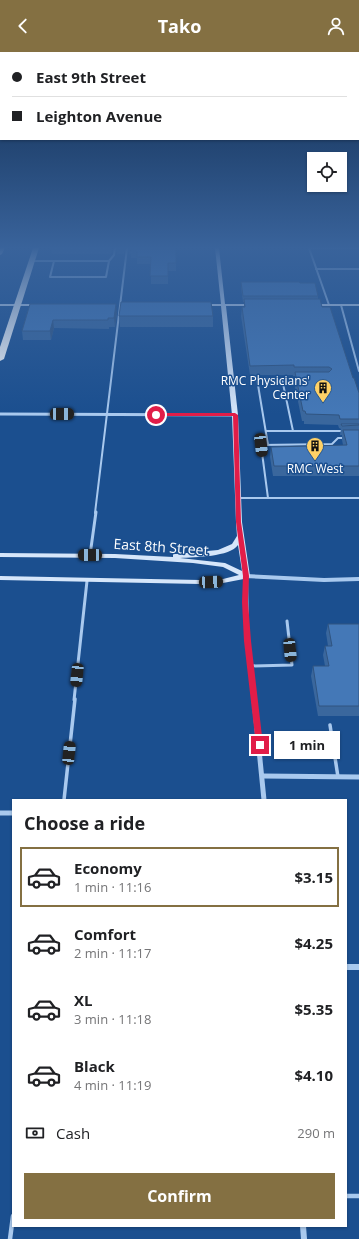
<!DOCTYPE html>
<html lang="en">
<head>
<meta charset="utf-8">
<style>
  body { margin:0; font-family:"Open Sans",sans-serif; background:#f2f2f2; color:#202124; height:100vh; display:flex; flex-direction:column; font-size:15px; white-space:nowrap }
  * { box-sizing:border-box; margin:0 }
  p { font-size:13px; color:#757577 }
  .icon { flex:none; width:22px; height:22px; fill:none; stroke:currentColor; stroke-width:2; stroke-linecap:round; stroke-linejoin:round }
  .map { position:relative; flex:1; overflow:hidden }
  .drawer { position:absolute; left:12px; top:747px; width:335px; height:428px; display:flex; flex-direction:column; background:#fff; border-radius:0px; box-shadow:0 1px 3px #0004 }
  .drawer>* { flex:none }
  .banner { position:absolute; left:0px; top:0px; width:359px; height:88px; box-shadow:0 1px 3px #0004; display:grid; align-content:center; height:88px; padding:0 12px; background:#fff }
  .fabs { position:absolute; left:307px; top:100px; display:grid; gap:8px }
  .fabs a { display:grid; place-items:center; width:40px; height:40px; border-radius:0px; background:#fff; box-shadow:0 1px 3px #0004; font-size:20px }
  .end { position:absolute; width:18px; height:18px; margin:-9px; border:5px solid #e11d48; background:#fff; box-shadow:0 0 0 2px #fff }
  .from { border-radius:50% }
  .bubble { position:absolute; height:28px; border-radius:0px; background:#fff; box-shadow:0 1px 3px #0004; font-size:13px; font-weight:700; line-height:28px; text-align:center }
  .car { position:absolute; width:12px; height:24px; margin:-12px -6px; border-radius:5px; box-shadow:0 0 3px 1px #0007; background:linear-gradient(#222 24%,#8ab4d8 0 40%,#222 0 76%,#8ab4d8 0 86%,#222 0) }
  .banner b { display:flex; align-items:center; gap:14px; height:38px; font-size:15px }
  .banner b+b { border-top:1px solid #e0e0e0 }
  .banner i { width:10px; height:10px; background:#202124 }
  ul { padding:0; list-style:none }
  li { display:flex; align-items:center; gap:12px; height:60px; margin:0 8px 6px; padding:0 4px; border:2px solid transparent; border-radius:0px }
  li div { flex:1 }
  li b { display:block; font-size:15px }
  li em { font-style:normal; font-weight:700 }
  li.active { border-color:#847042 }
  li>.icon { width:36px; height:36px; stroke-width:1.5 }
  h2 { padding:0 12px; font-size:18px; line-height:48px }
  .pay { display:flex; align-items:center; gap:10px; height:44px; padding:0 12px; font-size:15px }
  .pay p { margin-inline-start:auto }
  .primary-button { display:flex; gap:8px; margin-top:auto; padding:8px 12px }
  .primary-button a { flex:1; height:46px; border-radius:0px; background:#847042; color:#fff; font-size:16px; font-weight:700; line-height:46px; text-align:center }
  header { display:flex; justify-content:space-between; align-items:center; height:52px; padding:0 12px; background:#847042; color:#fff; font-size:18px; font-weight:700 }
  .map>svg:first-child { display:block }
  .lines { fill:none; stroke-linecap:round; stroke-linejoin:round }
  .lane-far3 { stroke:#a9c9ee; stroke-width:2 }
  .lane-far2 { stroke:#a9c9ee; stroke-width:3 }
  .lane-far1 { stroke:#a9c9ee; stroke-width:3.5 }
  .lane { stroke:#a9c9ee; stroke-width:4.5 }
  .street-far3 { stroke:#a9c9ee; stroke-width:3 }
  .street-far2 { stroke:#a9c9ee; stroke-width:4 }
  .street-far1 { stroke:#a9c9ee; stroke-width:5 }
  .street { stroke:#a9c9ee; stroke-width:6 }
  .secondary { fill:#d6e6fa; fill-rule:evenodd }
  .highway { fill:#fff; fill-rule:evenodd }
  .wall { fill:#3a679d }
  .shaded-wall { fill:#305480 }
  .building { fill:#4478b7; stroke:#305480 }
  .route { fill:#e11d48 }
  .labels { text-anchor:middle; stroke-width:3; stroke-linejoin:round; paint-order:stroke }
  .far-poi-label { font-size:12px; fill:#fff; stroke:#1b4f8f; text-anchor:end }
  .street-label { font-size:14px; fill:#fff; stroke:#1b4f8f }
</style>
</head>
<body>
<header><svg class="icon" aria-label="back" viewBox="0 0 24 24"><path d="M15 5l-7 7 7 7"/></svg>Tako<svg class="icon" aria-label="person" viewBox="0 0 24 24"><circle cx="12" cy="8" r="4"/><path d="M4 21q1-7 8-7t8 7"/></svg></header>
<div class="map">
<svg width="359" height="1187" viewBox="0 0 359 1187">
  <rect width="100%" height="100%" fill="#1b4f8f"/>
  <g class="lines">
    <g class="lane-far3">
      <polyline points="309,196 329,253"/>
      <polyline points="309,196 359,196"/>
      <polyline points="32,209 109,209"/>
      <polyline points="54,209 50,225 106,225 109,209 114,203 115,196"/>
      <polyline points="316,217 359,217"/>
      <polyline points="341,253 359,319"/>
      <polyline points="282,327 293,379"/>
      <polyline points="266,379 344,379"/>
      <polyline points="268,393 257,327 298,327"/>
      <polyline points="239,446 359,446"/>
      <polyline points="268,446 261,393 332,392 338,386 345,386"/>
      <polyline points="95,461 127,196"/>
    </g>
    <g class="lane-far2">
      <polyline points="90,503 96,460"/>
      <polyline points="250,614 292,613 287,569"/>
      <polyline points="74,648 87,529"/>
    </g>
    <g class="lane-far1">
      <polyline points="330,673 338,725"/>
      <polyline points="64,748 75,647"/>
    </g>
    <g class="lane">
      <polyline points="346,1144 359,1144"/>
      <polyline points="10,1187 13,1164"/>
    </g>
    <polyline class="street-far3" points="0,362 235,363"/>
    <polyline class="street-far2" points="254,648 247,580 246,524 324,528 359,527"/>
    <g class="street-far1">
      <polyline points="254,647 264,748"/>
      <polyline points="263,724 359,725"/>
      <polyline points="0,761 13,761"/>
    </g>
    <g class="street">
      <polyline points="346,915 359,915"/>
      <polyline points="303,1174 304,1187"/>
    </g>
    <g class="secondary">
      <path d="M215 196H219L225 252H253L255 253 253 254H226L238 363 242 470 250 524 249 526 223 531 200 532 0 528V524L200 528 223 527 239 523 223 515 193 511 115 506 0 505V501L115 502 173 505V502H176L218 498 232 492 237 484 236 470 232 363 221 254H201L199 253 201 252H221ZM238 493 242 519 225 511 180 506C195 505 230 505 238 493Z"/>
      <polygon points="0,252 39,252 41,253 39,254 0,254"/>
      <polygon points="309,252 359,252 359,254 311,254 309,253"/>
    </g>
    <g class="highway">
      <polygon points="0,196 5,196 2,202 0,203"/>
      <polygon points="33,196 39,196 4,307 0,309 0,295"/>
    </g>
  </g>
  <g class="wall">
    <polygon points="51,196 113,196 111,202 52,202"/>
    <polygon points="116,196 125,196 124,202 117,202"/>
    <polygon points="128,196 176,196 176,219 168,219 168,232 151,232 151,212 137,212 137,206 131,206 131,202 129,202"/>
    <polygon points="241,230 300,231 318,244 318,247 322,255 359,341 359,424 273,424 270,405 271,395 343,393 342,388 342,383 340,383 340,382 341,377 339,376 338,373 304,372 304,369 302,369 294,330 295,324 293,324 293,323 250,323 241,264 242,255 244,255 244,250 243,250 241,236"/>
    <polygon points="30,252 117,261 115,275 109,275 109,277 54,276 51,288 23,288 22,279"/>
    <polygon points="119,264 213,264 213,275 120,275"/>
    <polygon points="328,572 359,572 359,664 318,664 311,624 313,614 325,614 323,603 325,594 328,594 326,581"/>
  </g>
  <g class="shaded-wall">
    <polygon points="111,196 113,196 111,202"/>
    <polygon points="116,252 117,261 115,275 114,266"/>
    <polygon points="53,268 54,276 51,288 50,279"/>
  </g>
  <g class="building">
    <polygon points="131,196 176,196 176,211 168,211 168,224 150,224 151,205 137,205 137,199 131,199"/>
    <polygon points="241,230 299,230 300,231 315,231 318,244 243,244"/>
    <polygon points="244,247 320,247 322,255 330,255 353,326 354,326 359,341 359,367 340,367 339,363 306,362 305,359 303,359 295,320 329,320 332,317 329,315 294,315 294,313 250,314 242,255 245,255"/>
    <polygon points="121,250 211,250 213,264 119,264"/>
    <polygon points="30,252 116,252 114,266 108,266 108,268 53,268 50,279 22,279"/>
    <polygon points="341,372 359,372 359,373 342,374"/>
    <polygon points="343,378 359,378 359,414 274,414 271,395 347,393"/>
    <polygon points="328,572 359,572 359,654 319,654 313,614 329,614 325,594 332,594"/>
  </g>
  <linearGradient id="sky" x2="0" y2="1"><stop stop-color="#0f2b4f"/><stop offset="0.54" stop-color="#39639b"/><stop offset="1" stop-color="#39639b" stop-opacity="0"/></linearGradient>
  <rect width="359" height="362" fill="url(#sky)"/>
  <polygon class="route" points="156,361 235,361 238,363 241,470 249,524 248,550 251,589 263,693 260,696 256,693 244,589 242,550 243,524 236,470 233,364 154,364"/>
  <defs>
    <symbol id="building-pin" viewBox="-11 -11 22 30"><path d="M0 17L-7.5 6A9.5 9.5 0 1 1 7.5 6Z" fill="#ffd166" stroke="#1b4f8f"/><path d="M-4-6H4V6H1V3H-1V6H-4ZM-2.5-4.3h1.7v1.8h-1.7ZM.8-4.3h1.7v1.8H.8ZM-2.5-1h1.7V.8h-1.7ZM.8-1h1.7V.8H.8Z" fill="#111"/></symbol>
  </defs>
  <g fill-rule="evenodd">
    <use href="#building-pin" x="313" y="326" width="20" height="27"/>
    <use href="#building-pin" x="305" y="384" width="20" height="27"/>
  </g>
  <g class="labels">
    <g class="far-poi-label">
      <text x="310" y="333">RMC Physicians'<tspan x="310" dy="14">Center</tspan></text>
      <text x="315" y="421" text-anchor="middle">RMC West</text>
    </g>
    <g class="street-label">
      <text transform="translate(161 495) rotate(4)" y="5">East 8th Street</text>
    </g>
  </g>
</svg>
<div class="fabs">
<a><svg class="icon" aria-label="locate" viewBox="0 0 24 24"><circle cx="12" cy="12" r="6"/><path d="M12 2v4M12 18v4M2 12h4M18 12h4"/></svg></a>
</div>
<i class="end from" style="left:156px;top:363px"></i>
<i class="end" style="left:260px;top:693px"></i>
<div class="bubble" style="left:274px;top:679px;width:66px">1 min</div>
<i class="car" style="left:62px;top:362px;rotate:90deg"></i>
<i class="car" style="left:261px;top:393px;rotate:173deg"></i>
<i class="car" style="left:90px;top:503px;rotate:270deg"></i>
<i class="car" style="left:211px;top:530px;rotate:87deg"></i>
<i class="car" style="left:290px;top:598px;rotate:174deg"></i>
<i class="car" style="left:77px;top:623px;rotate:186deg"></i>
<i class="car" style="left:69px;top:701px;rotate:6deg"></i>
<div class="banner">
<b><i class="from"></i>East 9th Street</b>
<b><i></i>Leighton Avenue</b>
</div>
<section class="drawer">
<h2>Choose a ride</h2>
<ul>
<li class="active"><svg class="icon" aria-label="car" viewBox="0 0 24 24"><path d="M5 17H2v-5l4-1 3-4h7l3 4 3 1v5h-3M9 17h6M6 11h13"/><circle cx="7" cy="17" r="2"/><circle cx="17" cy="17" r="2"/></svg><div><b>Economy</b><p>1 min · 11:16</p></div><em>$3.15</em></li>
<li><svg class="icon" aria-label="car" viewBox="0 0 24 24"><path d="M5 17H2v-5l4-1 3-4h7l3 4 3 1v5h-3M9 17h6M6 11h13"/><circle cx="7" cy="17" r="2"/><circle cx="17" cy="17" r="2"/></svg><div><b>Comfort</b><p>2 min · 11:17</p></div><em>$4.25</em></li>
<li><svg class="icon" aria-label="car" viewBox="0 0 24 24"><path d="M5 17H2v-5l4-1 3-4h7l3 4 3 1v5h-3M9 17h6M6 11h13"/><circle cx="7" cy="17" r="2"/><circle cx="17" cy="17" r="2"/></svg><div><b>XL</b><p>3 min · 11:18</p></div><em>$5.35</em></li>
<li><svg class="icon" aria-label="car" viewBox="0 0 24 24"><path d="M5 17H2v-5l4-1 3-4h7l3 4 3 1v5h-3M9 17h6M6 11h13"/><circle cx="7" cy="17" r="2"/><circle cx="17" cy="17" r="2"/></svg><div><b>Black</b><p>4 min · 11:19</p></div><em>$4.10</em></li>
</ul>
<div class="pay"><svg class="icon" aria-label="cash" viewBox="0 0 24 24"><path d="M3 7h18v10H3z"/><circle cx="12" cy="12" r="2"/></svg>Cash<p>290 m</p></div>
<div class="primary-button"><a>Confirm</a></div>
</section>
</div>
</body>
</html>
